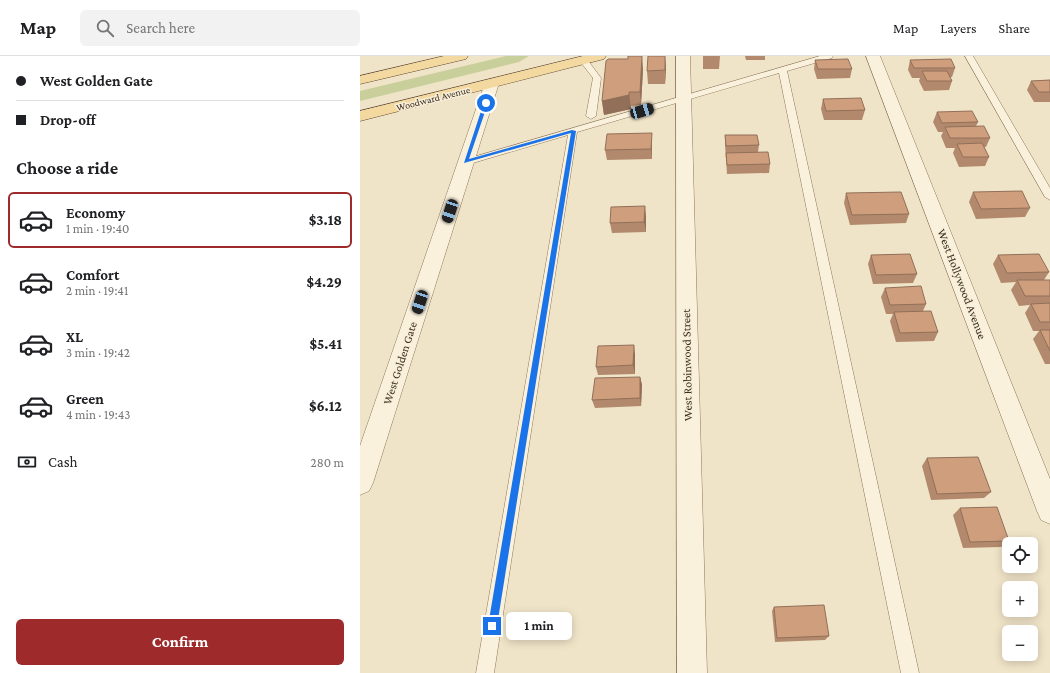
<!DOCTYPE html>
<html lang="en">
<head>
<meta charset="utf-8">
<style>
  body { margin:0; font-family:"Crimson Pro",serif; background:#f2f2f2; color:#202124; height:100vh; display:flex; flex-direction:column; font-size:15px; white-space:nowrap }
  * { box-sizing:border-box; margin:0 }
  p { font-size:13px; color:#757577 }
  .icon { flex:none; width:22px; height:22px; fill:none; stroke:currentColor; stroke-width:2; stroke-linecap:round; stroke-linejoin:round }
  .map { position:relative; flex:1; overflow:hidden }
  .panel { display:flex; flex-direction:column; background:#fff; width:360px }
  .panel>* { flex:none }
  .top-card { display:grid; align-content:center; height:88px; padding:0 16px; background:#fff }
  .fabs { position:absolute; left:642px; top:481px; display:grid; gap:8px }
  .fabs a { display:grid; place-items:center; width:36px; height:36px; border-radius:6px; background:#fff; box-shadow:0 2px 10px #0003; font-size:20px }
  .end { position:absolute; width:18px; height:18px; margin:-9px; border:5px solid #1a73e8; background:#fff; box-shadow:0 0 0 2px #fff }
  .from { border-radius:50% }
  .bubble { position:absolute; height:28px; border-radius:6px; background:#fff; box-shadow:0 2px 10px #0003; font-size:13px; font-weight:700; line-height:28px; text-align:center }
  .car { position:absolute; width:12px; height:24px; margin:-12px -6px; border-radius:5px; box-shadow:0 0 3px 1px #0007; background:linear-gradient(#222 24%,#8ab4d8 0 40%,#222 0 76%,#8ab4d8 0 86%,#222 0) }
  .top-card b { display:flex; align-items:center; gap:14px; height:38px; font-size:15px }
  .top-card b+b { border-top:1px solid #e0e0e0 }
  .top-card i { width:10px; height:10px; background:#202124 }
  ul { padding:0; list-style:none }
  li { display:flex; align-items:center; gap:12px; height:56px; margin:0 8px 6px; padding:0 8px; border:2px solid transparent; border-radius:6px }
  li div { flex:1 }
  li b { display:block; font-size:15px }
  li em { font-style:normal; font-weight:700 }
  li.on { border-color:#9e2a2b }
  li>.icon { width:36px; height:36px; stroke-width:1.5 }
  h2 { padding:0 16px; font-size:18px; line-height:48px }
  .pay { display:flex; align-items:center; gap:10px; height:44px; padding:0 16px; font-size:15px }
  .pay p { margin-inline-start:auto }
  .button { display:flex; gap:8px; margin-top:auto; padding:8px 16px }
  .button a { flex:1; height:46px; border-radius:6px; background:#9e2a2b; color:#fff; font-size:16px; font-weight:700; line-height:46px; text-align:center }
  header { display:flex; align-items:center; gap:24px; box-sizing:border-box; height:56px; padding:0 20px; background:#fff; border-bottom:1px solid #e0e0e0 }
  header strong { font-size:19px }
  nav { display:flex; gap:22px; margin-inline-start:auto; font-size:14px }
  .search { width:280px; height:36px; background:#f2f2f2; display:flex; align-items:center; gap:10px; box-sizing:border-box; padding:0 14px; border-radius:6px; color:#757577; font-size:15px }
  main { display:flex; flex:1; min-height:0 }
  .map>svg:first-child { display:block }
  .green { fill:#c9cf9b }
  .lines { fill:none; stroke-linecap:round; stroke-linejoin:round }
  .lane-casing { stroke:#8d765c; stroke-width:1 }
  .street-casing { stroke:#8d765c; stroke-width:1 }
  .primary-casing { stroke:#5b4430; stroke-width:1 }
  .lane { fill:#faf1dc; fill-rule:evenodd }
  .street { fill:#faf1dc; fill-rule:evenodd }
  .primary { fill:#f3d9a0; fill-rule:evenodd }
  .wall { fill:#b2896c }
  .shaded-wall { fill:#916f58 }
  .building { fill:#cf9f7d; stroke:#916f58 }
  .route { fill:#1a73e8 }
  .labels { text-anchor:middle; stroke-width:3; stroke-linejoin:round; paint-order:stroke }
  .far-street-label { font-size:10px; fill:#3d2e20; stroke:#f7eed8 }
  .street-label { font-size:12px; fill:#3d2e20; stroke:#f7eed8 }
</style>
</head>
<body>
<header>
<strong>Map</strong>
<div class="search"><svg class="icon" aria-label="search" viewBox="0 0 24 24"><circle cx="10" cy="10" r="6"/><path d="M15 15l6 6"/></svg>Search here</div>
<nav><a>Map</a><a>Layers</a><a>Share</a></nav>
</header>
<main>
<section class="panel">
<div class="top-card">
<b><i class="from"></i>West Golden Gate</b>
<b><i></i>Drop-off</b>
</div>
<h2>Choose a ride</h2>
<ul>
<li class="on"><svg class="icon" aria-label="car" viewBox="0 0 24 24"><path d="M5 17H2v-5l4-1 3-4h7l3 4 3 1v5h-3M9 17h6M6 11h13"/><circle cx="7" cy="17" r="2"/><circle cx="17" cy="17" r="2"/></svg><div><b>Economy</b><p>1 min · 19:40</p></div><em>$3.18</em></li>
<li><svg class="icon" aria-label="car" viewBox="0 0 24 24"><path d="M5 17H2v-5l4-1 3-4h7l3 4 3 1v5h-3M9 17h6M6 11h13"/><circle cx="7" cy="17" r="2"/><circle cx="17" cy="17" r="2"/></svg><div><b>Comfort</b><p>2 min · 19:41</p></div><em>$4.29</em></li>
<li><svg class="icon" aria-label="car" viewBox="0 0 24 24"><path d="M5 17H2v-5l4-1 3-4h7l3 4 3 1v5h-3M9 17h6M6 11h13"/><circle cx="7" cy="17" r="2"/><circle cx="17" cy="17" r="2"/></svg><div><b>XL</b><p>3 min · 19:42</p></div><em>$5.41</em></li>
<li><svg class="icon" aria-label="car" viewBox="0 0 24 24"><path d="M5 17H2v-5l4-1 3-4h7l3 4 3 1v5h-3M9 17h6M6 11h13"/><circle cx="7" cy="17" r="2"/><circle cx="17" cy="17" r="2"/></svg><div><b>Green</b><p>4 min · 19:43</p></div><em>$6.12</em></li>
</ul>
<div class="pay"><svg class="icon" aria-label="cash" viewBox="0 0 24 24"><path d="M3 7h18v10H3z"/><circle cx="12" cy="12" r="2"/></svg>Cash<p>280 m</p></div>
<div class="button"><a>Confirm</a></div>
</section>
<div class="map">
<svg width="690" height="617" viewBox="0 0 690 617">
  <rect width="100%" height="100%" fill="#f0e4c8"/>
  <polygon class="green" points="146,0 169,0 159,6 0,45 0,35"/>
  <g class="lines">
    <defs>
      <g id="lane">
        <polygon points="460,0 473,0 472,2 427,15 559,617 541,617 419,17 217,76 134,617 116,617 208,79 106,109 101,106 103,104"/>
        <polygon points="605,0 613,0 690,132 690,144 685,141"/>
        <polygon points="220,2 226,2 241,22 236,60 231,63 226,60 233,22 219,4"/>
      </g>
      <g id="street">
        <polygon points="316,0 330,0 347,617 317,617"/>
        <polygon points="506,0 520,0 690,423 690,468 681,464 677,455"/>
        <polygon points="132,23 137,24 139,27 13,427 9,435 0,439 0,390 125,27 127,24"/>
      </g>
      <g id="primary">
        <polygon points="84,0 108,0 106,3 0,28 0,20"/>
        <polygon points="223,0 246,0 244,3 0,65 0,55"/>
      </g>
    </defs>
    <use href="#lane" class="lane-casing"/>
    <use href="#street" class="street-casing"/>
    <use href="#primary" class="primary-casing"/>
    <use href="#lane" class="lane"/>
    <use href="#street" class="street"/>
    <use href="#primary" class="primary"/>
  </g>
  <g class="wall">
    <polygon points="343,0 360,0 359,13 343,13"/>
    <polygon points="385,0 405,0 405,4 386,4"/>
    <polygon points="455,4 492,13 490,22 457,23 454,13"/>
    <polygon points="550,4 595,12 592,21 590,21 592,25 589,34 564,35 559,25 560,22 552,22 548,14"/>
    <polygon points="306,11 305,28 288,28 287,15"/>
    <polygon points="283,13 281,49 271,50 271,53 244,59 242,45"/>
    <polygon points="690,24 690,46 674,46 667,34 671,25"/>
    <polygon points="463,43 505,54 502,64 464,64 461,53"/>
    <polygon points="577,56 618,66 616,70 630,82 626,91 624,91 629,101 625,110 599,111 593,97 595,92 586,92 581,80 583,76 578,76 573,66"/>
    <polygon points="365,79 399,89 398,96 410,108 409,117 367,118 365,89"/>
    <polygon points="292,87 292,103 247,104 245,94"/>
    <polygon points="613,136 670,152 665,161 616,163 609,146"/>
    <polygon points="486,137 549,158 546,167 490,169 484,147"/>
    <polygon points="286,160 286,176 252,177 250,167"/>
    <polygon points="511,199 557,218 553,227 513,228 508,208"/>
    <polygon points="638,199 689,216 684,224 690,224 690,308 685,308 673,283 679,275 673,275 665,257 670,249 659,250 651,234 656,226 641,227 633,208"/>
    <polygon points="525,232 566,248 563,255 578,276 574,285 536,286 530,265 533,258 526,258 521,241"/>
    <polygon points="275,298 275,318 238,319 236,311"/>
    <polygon points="280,321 282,329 281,350 235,352 232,344"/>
    <polygon points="567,402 631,436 624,442 571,444 562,410"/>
    <polygon points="600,452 649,485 641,491 603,492 593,459"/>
    <polygon points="414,551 469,580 465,584 415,586 412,555"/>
  </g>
  <g class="shaded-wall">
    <polygon points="282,0 283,13 281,49 280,36"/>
    <polygon points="305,0 306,11 305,28"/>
    <polygon points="269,36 271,53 244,59 242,45"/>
    <polygon points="292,77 292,103 291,93"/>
    <polygon points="285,150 286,160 286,176 284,166"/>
    <polygon points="274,289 275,298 275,318 273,309"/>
    <polygon points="280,321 282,329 281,350 280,342"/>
  </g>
  <g class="building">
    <polygon points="268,0 282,0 280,36 269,36 269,39 242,45 246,5 248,3 268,3"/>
    <polygon points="288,0 305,0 305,14 287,15"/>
    <polygon points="488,3 492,13 458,13 455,4"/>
    <polygon points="591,3 595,12 554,12 550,4"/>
    <polygon points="562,15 587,15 592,25 567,25"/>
    <polygon points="690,24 690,36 679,36 671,25"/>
    <polygon points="501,42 505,54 466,55 463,43"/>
    <polygon points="612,55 618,66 582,67 577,56"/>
    <polygon points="624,70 630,82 590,82 585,71"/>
    <polygon points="292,77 291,93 245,94 247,78"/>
    <polygon points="365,79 397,79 399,89 366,90"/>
    <polygon points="622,87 629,101 603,101 597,88"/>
    <polygon points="408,96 410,108 367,109 366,97"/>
    <polygon points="662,135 670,152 621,153 613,136"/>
    <polygon points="541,136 549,158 492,159 486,137"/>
    <polygon points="285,150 284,166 250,167 251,151"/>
    <polygon points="550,198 557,218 516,219 511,199"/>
    <polygon points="679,198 689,216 647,217 638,199"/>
    <polygon points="657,224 690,224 690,240 665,240"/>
    <polygon points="561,230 566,248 530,249 525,232"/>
    <polygon points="690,247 690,266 680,266 671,248"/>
    <polygon points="571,255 578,276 540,277 534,256"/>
    <polygon points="680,274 690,274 690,295"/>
    <polygon points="274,289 273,309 236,311 238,290"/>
    <polygon points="280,321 280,342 232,344 235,322"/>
    <polygon points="618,401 631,436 577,438 567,402"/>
    <polygon points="637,451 649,485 610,486 600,452"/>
    <polygon points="464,549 469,580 417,582 414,551"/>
  </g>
  <polygon class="route" points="124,46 128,47 109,103 212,74 216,75 137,570 135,574 132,575 129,574 128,570 211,77 104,107"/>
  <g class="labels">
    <g class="far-street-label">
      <text transform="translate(73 42) rotate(-14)" y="4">Woodward Avenue</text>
    </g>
    <g class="street-label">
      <text transform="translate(602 228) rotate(69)" y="4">West Hollywood Avenue</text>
      <text transform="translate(40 307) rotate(-72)" y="4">West Golden Gate</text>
      <text transform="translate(327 309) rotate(-91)" y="4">West Robinwood Street</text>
    </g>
  </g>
</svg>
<div class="fabs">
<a><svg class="icon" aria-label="locate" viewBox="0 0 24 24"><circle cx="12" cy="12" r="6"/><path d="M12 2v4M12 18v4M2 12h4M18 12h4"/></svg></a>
<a>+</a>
<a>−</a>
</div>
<i class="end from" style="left:126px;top:47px"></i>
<i class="end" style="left:132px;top:570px"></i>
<div class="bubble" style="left:146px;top:556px;width:66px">1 min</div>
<i class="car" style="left:282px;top:55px;rotate:74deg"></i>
<i class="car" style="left:90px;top:155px;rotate:198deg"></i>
<i class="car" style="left:60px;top:246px;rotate:198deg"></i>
</div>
</main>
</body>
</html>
